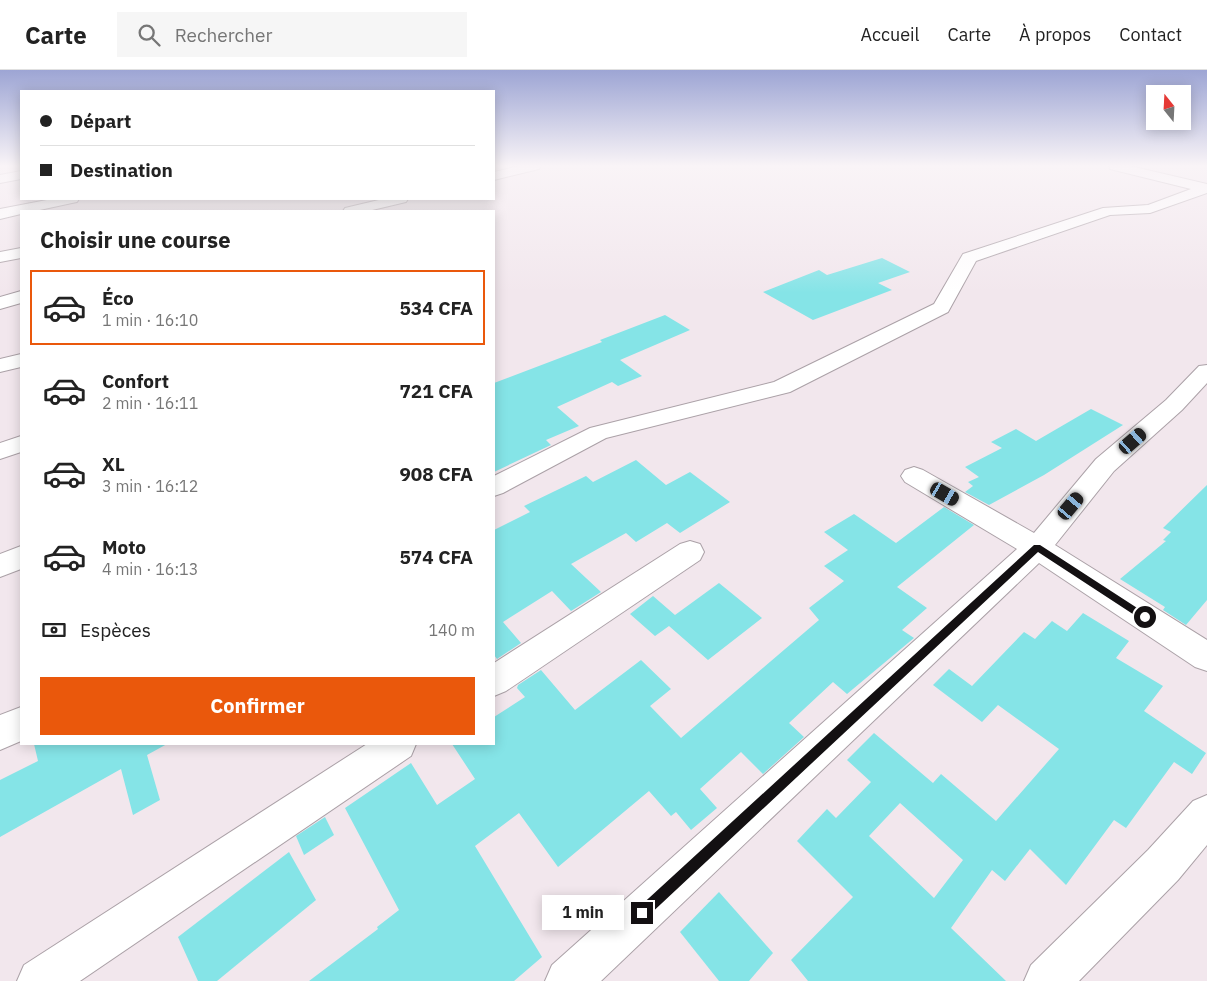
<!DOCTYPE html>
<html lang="fr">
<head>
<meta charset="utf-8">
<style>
  body { margin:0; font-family:"IBM Plex Sans",sans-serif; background:#f6f6f6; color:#222; height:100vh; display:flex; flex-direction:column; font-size:19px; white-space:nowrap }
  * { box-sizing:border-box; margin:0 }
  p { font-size:16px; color:#767676 }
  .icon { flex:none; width:28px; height:28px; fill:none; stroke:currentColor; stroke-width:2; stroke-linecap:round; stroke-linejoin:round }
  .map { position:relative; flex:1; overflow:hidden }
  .drawer { position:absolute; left:20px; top:140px; width:475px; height:535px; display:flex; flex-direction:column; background:#fff; border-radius:0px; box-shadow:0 2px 12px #0003 }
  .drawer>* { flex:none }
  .guide { position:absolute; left:20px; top:20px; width:475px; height:110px; border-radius:0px; box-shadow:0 2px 12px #0003; display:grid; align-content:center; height:110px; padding:0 20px; background:#fff }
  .needle { width:32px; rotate:342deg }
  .buttons { position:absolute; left:1146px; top:15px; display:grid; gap:10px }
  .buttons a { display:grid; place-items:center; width:45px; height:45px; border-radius:0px; background:#fff; box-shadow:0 2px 12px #0003; font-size:25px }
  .end { position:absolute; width:22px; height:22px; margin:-11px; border:6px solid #131012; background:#fff; box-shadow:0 0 0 2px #fff }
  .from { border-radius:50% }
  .bubble { position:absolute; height:35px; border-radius:0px; background:#fff; box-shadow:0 2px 12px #0003; font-size:16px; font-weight:800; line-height:35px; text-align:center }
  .car { position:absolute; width:15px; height:30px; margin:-15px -8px; border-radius:6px; box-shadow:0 0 4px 1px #0007; background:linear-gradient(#222 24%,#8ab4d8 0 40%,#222 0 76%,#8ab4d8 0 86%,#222 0) }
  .guide b { display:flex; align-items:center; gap:18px; height:48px; font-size:19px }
  .guide b+b { border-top:1px solid #e0e0e0 }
  .guide i { width:12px; height:12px; background:#222 }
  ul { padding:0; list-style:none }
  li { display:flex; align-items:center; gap:15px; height:75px; margin:0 10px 8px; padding:0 10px; border:2px solid transparent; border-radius:0px }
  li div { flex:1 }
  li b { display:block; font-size:19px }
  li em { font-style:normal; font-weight:800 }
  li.on { border-color:#ea580c }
  li>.icon { width:45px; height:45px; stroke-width:1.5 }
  h2 { padding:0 20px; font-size:22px; line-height:60px }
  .pay { display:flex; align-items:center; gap:12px; height:55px; padding:0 20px; font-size:19px }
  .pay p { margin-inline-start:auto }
  .action { display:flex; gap:10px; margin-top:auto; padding:10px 20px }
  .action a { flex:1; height:58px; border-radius:0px; background:#ea580c; color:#fff; font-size:20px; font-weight:800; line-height:58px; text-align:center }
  header { display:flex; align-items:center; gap:30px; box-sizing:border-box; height:70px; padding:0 25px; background:#fff; border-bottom:1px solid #e0e0e0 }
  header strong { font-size:24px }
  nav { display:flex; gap:28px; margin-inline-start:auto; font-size:18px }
  .search { width:350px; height:45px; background:#f6f6f6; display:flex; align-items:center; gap:12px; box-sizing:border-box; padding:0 18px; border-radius:0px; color:#767676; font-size:19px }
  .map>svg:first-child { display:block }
  .building { fill:#85e4e7; fill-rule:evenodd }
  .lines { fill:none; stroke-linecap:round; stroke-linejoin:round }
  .street-casing { stroke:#aba1a7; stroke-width:2 }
  .street { fill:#fff; fill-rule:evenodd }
  .route { fill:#131012 }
</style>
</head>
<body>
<header>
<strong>Carte</strong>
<div class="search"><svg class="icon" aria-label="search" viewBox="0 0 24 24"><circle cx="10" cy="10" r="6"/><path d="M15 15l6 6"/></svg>Rechercher</div>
<nav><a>Accueil</a><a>Carte</a><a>À propos</a><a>Contact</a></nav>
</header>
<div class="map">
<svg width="1207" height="911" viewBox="0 0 1207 911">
  <rect width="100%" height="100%" fill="#f2e7ed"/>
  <g class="building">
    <polygon points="882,188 910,202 878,213 892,220 813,250 763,222 819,200 827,205"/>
    <polygon points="665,245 690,260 620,290 642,306 618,316 612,312 557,337 579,356 546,370 551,375 494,402 494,313 602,272 600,270"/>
    <polygon points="1091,339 1123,355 1044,405 989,435 965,422 973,416 968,412 979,407 965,397 1002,378 991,372 1016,359 1036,371"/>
    <polygon points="636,390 666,415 690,402 730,432 680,463 667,453 636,472 626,463 571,494 601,522 571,541 552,521 503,552 521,573 497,589 494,585 494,460 530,442 524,436 586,406 593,412"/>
    <polygon points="1207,415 1207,530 1186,555 1163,540 1165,537 1120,509 1166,471 1163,470 1171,462 1163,458"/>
    <polygon points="944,437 974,455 897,517 927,538 902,560 914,568 847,624 833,612 789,653 804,667 763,704 741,682 700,719 717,738 691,760 676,742 671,746 649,721 558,797 519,743 475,776 542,887 514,911 309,911 378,859 377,857 399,840 345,738 411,693 437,735 475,709 452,674 494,674 494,647 525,627 517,618 518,615 541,600 575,640 641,590 671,619 650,636 681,668 819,550 809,538 844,511 824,496 848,480 824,462 854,444 896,473"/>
    <polygon points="719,513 762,548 708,590 669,556 655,566 630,544 653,526 675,545"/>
    <path d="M1083 543 1129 571 1116 588 1163 616 1144 641 1206 683 1192 704 1174 692 1126 758 1114 750 1066 815 1030 779 1005 811 992 800 951 858 1006 911H808L791 890 853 827 797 771 827 739 836 748 871 712 847 690 874 663 933 713 941 704 996 751 1059 679 998 635 982 652 933 615 949 599 972 616 1024 562 1035 569 1052 551 1067 561ZM900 733 963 790 934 828 869 766Z"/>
    <polygon points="34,674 167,674 147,685 160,730 133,745 121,699 0,767 0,710 38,691"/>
    <polygon points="325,747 334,765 304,785 296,766"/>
    <polygon points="289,782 316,830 217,911 198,911 178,867"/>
    <polygon points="719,822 773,883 749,911 719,911 680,862"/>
  </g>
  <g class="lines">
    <defs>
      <g id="street">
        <polygon points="519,96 541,96 539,99 494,110 494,102"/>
        <polygon points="1109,96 1130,96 1207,114 1207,123 1150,143 1110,145 976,191 948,242 790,322 606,368 503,423 494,426 494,406 590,358 774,312 934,234 963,184 1103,138 1148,135 1191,119 1110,99"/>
        <polygon points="21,101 21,109 0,113 0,105"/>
        <polygon points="52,129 79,129 77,132 72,133 35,141 21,141 21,144 0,149 0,139"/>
        <polygon points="383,129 408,129 406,132 368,141 343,141 345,138"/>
        <polygon points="21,178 21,188 0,192 0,182"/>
        <polygon points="21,221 21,233 0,239 0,227"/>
        <polygon points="21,284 21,297 0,302 0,289"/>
        <polygon points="1207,295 1207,313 1182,340 1114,401 1055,475 1207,570 1207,601 1195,597 1039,493 601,911 545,911 552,895 1017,479 905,412 901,406 905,400 914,397 923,400 1034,463 1096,389 1166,330 1199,296"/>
        <polygon points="21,366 21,382 0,389 0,373"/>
        <polygon points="690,471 700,474 704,482 700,490 506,621 494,626 494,593 680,474"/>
        <polygon points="21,476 21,499 0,507 0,484"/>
        <polygon points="21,637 21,671 0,680 0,645"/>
        <polygon points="367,674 416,674 411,686 80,911 17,911 24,895"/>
        <polygon points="1207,725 1207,775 1178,810 1079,911 1024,911 1031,895 1148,780 1193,731"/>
      </g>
    </defs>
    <use href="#street" class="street-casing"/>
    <use href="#street" class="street"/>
  </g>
  <linearGradient id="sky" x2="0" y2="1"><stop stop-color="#9da5d4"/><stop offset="0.43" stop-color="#f9f4f7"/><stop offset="1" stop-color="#f9f4f7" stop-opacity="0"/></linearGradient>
  <rect width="1207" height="223" fill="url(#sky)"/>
  <polygon class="route" points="1034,475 1040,475 1148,545 1148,550 1142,550 1038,482 646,848 642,850 637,848 635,843 637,839"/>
</svg>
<div class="buttons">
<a><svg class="needle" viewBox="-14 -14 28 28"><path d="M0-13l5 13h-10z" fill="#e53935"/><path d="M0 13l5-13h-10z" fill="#767676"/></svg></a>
</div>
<i class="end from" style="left:1145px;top:547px"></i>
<i class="end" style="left:642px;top:843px"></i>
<div class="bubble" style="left:542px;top:825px;width:82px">1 min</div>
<i class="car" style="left:1133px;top:371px;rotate:49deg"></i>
<i class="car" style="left:945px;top:424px;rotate:120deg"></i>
<i class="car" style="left:1071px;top:436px;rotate:40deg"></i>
<div class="guide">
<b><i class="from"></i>Départ</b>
<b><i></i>Destination</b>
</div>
<section class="drawer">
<h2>Choisir une course</h2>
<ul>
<li class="on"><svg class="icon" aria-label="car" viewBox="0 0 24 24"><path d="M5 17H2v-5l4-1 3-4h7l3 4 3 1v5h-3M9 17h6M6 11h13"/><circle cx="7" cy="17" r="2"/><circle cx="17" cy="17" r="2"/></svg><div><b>Éco</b><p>1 min · 16:10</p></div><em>534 CFA</em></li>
<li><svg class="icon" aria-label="car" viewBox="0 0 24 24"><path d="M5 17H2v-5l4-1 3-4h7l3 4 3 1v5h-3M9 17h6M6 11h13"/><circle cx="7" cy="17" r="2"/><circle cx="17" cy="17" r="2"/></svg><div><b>Confort</b><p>2 min · 16:11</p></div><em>721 CFA</em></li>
<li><svg class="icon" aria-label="car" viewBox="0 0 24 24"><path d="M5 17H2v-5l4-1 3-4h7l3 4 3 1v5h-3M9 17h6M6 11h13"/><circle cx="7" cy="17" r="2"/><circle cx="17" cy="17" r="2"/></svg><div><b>XL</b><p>3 min · 16:12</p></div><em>908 CFA</em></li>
<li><svg class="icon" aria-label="car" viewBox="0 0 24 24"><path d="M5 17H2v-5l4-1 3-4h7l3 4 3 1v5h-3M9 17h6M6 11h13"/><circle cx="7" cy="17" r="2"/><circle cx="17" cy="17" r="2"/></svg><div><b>Moto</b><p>4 min · 16:13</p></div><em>574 CFA</em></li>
</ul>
<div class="pay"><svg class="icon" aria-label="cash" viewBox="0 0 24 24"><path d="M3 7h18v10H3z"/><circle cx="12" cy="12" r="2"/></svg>Espèces<p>140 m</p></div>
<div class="action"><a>Confirmer</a></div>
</section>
</div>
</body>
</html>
